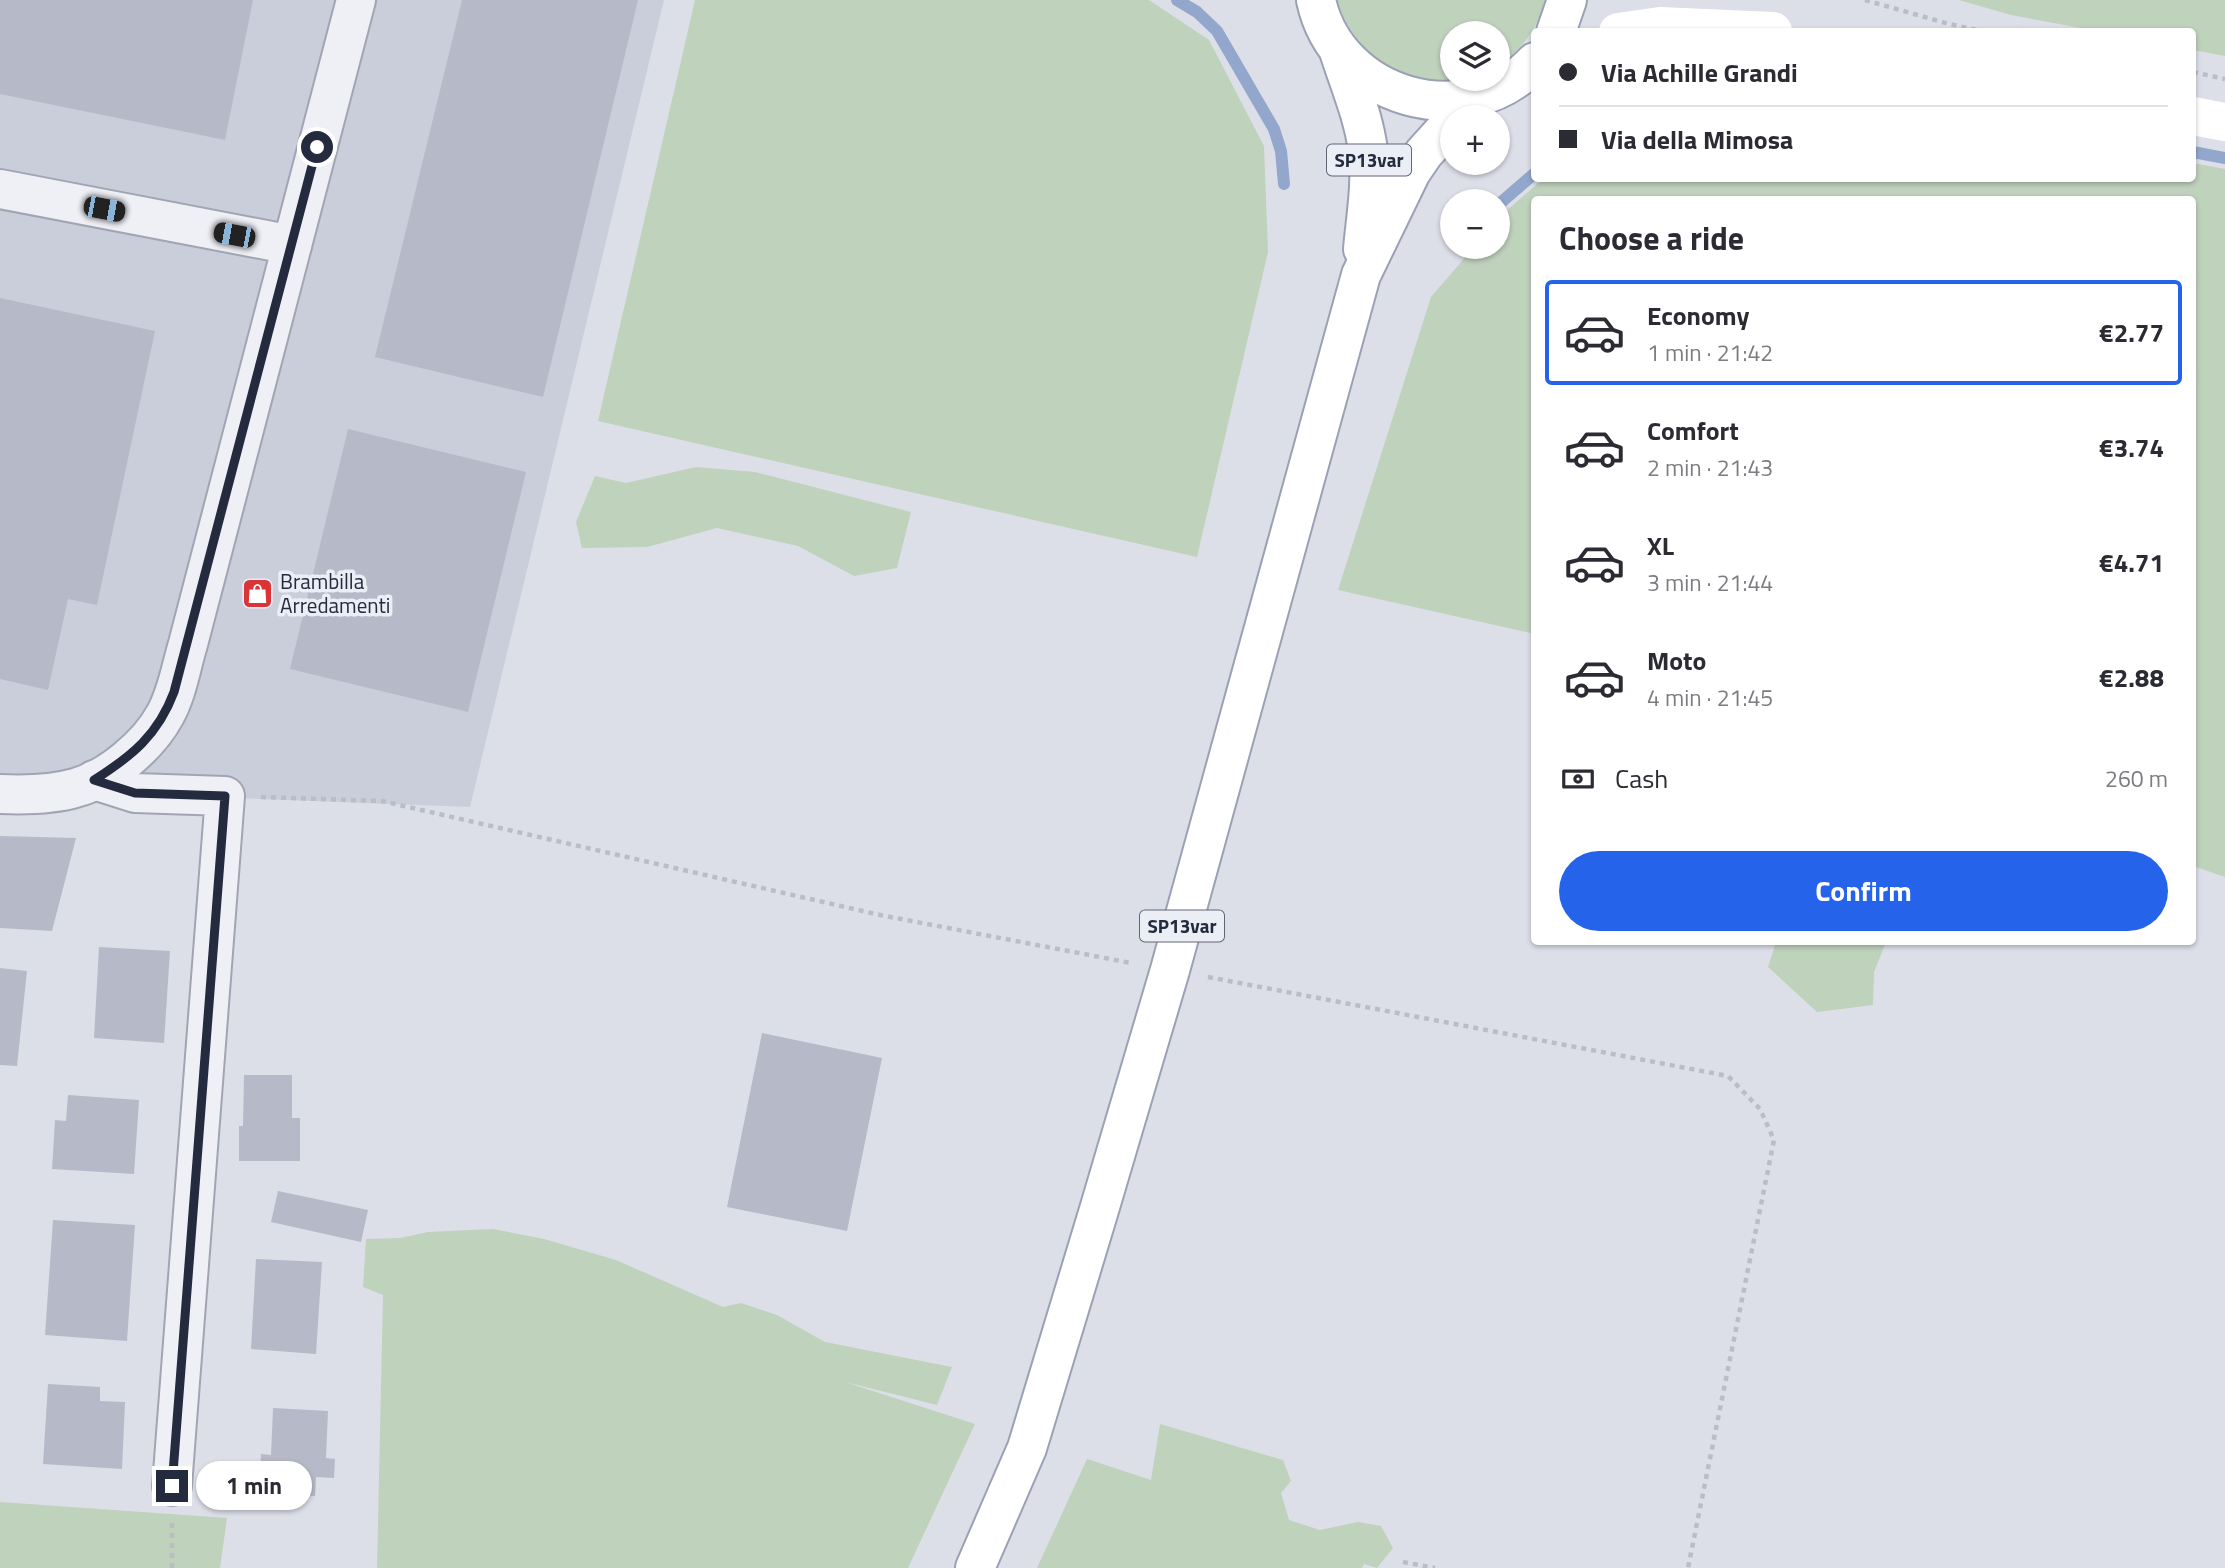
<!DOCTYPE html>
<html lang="en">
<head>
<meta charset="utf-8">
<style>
  body { margin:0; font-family:"Titillium Web",sans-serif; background:#f7f7f7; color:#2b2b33; height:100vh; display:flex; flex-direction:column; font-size:26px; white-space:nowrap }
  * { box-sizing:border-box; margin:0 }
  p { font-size:23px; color:#7c7c81 }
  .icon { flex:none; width:38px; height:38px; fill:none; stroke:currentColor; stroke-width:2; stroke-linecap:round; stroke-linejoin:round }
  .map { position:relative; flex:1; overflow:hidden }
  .details { position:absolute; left:1531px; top:196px; width:665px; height:749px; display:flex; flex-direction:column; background:#fff; border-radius:7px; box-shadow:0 2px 5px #0004 }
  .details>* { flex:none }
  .banner { position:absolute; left:1531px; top:28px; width:665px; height:154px; border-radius:7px; box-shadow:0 2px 5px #0004; display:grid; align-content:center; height:154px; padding:0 28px; background:#fff }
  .controls { position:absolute; left:1440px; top:21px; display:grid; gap:14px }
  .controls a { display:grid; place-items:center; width:70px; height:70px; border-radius:50%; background:#fff; box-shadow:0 2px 5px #0004; font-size:35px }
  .end { position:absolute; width:32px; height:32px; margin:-16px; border:9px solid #242b3f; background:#fff; box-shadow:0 0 0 4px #fff }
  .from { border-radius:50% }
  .bubble { position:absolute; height:49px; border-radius:24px; background:#fff; box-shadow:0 2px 5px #0004; font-size:23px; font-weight:700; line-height:49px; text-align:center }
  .car { position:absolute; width:21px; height:42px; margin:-21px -10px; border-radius:9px; box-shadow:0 0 5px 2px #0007; background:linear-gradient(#222 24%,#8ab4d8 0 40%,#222 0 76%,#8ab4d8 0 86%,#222 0) }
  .banner b { display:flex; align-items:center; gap:24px; height:66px; font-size:26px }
  .banner b+b { border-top:2px solid #e1e1e2 }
  .banner i { width:18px; height:18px; background:#2b2b33 }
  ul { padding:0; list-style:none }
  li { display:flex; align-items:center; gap:21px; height:105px; margin:0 14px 10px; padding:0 14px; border:4px solid transparent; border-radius:7px }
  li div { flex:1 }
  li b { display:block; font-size:26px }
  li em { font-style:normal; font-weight:700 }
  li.on { border-color:#2563eb }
  li>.icon { width:63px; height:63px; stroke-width:1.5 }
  h2 { padding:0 28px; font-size:32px; line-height:84px }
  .pay { display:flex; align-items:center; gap:18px; height:77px; padding:0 28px; font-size:26px }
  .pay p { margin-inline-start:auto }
  .button { display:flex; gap:14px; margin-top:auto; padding:14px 28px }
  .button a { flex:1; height:80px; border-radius:42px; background:#2563eb; color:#fff; font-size:28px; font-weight:700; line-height:80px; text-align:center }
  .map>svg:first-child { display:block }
  .built { fill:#caceda }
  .green { fill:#bfd2bc }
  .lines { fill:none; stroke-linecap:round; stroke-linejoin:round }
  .stream { stroke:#93a7cc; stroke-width:12 }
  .building { fill:#b6bac8 }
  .minor-casing { stroke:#a1a5b2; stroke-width:42 }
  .tertiary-casing { stroke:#a1a5b2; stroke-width:42 }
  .primary-casing { stroke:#9aa1b4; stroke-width:42 }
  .path { stroke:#babdc6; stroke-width:4.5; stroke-dasharray:5 5; stroke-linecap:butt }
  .minor { stroke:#eff0f6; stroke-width:38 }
  .tertiary { stroke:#eff0f6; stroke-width:38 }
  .secondary { stroke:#fff; stroke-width:38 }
  .primary { stroke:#fff; stroke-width:38 }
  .route { stroke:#242b3f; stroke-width:9 }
  .labels { text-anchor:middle; stroke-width:7; stroke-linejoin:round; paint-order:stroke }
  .shield { fill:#ebeef5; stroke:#606676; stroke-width:2 }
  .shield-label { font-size:19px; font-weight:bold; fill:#242b3f }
  .poi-label { font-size:21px; fill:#242b3f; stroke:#ebeef5; text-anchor:start }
</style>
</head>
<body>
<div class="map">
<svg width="2225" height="1568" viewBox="0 0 2225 1568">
  <rect width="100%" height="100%" fill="#dcdfe8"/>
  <polygon class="built" points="0,0 664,0 470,807 0,789"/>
  <g class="green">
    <polygon points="695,0 1149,0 1209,40 1264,146 1268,252 1197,557 598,421"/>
    <path d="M1337 0H1547C1537 28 1523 49 1498 66V33H1452V79H1465C1404 90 1356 57 1337 0Z"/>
    <polygon points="1959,0 2225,0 2225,56 2193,50 2193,32 2097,31 2011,15"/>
    <polygon points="2193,163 2225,169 2225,877 2193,866 2193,200 1535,200 1535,634 1338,590 1431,297 1474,247 1498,247 1498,218 1543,179 2193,178"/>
    <polygon points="696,467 755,472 911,512 897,568 854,576 798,546 717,528 647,547 582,548 576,522 595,476 626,483"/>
    <polygon points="1776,942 1886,942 1874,972 1873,1005 1817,1012 1768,967"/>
    <polygon points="493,1229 544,1239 616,1260 723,1307 741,1303 777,1315 825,1342 952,1367 937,1405 845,1382 975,1424 908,1568 377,1568 383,1295 363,1287 366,1239 400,1238 428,1232"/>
    <polygon points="1160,1424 1283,1460 1291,1481 1281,1493 1289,1520 1320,1530 1358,1522 1381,1526 1393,1548 1377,1568 1364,1564 1362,1568 1037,1568 1087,1459 1151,1480"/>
    <polygon points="0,1502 227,1518 220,1568 0,1568"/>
  </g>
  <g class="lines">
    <g class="stream">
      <polyline points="1177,0 1197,12 1217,31 1274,129 1281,151 1284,184"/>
      <polyline points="2193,152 2225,158"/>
      <polyline points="1498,205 1535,173"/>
    </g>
  </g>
  <g class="building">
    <polygon points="0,0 253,0 225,140 0,94"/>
    <polygon points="462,0 638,0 543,397 375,357"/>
    <polygon points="0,298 155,331 97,605 68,599 48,690 0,679"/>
    <polygon points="348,429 526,472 468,712 290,669"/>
    <polygon points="0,836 76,838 52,931 0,928"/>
    <polygon points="99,947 170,951 164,1043 94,1038"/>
    <polygon points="0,968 27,971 17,1066 0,1065"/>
    <polygon points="762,1033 882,1058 847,1231 727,1207"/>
    <polygon points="244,1075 292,1075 292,1118 300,1118 300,1161 239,1161 239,1126 243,1126"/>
    <polygon points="68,1095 139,1100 134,1174 52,1169 55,1120 66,1121"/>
    <polygon points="278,1191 368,1210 361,1242 271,1222"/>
    <polygon points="53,1220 135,1225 127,1341 45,1335"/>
    <polygon points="256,1259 322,1262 316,1354 251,1349"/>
    <polygon points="48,1384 100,1387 100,1401 125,1402 122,1469 43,1464"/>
    <polygon points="273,1408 328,1411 326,1458 335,1459 334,1478 316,1477 315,1496 259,1493 261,1454 271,1455"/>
  </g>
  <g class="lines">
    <defs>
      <g id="minor">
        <polyline points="0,189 292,245"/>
        <polyline points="94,780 135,793 225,796 172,1486"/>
      </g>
      <path id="tertiary" d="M0 794C24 795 51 795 75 788 109 779 148 746 165 715 177 694 181 667 188 644L356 0"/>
      <g id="primary">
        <path d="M1316 0C1337 98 1466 136 1535 62"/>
        <polyline points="1556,32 1567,0"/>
        <path d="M1339 51C1349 83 1364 117 1368 151 1372 183 1366 216 1363 249"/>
        <polyline points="975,1568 1027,1448 1099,1210 1170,970 1361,275 1411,172 1424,153 1452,122"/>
      </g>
    </defs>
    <use href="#minor" class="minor-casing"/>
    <use href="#tertiary" class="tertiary-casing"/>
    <use href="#primary" class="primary-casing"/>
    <g class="path">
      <polyline points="1865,0 1949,24 1987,32"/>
      <polyline points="2193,72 2225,79"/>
      <polyline points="261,797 382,801 880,915 1131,963"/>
      <polyline points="1208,977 1728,1076 1760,1109 1774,1140 1688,1568"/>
      <polyline points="1403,1562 1435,1568"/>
      <polyline points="172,1568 172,1523"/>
    </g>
    <use href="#minor" class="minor"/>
    <use href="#tertiary" class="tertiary"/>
    <g class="secondary">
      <polyline points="1618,32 1660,26 1773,31"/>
      <polyline points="2193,116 2225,122"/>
    </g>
    <use href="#primary" class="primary"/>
  </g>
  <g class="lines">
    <path class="route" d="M172 1486 225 796 135 793 94 780C132 756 158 735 174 692L317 147"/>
  </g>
  <defs>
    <symbol id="shop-square" viewBox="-11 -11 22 22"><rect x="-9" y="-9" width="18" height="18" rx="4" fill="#da3338" stroke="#ebeef5"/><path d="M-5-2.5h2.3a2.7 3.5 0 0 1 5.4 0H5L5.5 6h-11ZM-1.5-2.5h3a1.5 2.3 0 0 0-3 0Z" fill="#fff"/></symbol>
  </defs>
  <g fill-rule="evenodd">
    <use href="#shop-square" x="240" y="576" width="35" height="35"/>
  </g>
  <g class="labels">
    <g class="shield">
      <rect x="1327" y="144.5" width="84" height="31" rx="5"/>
      <rect x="1140" y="910.5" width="84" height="31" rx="5"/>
    </g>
    <g class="shield-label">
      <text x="1369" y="167">SP13var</text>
      <text x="1182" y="933">SP13var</text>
    </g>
    <g class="poi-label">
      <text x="280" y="589">Brambilla<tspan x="280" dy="24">Arredamenti</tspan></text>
    </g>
  </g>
</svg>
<div class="controls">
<a><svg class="icon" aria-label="layers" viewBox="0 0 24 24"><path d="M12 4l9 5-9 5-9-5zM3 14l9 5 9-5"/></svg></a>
<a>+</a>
<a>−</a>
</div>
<i class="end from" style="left:317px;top:147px"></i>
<i class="end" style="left:172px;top:1486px"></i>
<div class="bubble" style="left:196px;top:1461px;width:116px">1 min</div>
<i class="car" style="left:104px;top:209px;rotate:101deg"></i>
<i class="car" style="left:234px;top:235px;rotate:281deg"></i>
<div class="banner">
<b><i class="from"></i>Via Achille Grandi</b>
<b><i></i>Via della Mimosa</b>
</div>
<section class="details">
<h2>Choose a ride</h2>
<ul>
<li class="on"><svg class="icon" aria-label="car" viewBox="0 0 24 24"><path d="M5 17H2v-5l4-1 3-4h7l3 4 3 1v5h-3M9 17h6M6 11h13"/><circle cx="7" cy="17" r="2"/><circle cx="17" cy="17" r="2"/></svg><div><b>Economy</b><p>1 min · 21:42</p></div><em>€2.77</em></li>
<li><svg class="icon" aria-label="car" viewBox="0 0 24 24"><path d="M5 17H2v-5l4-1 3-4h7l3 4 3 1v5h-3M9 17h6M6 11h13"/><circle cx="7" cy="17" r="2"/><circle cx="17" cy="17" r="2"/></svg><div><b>Comfort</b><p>2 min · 21:43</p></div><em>€3.74</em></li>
<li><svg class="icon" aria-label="car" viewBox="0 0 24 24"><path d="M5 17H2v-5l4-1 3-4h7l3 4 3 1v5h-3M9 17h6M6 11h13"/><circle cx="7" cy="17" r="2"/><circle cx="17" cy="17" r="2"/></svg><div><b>XL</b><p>3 min · 21:44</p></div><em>€4.71</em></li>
<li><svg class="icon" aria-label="car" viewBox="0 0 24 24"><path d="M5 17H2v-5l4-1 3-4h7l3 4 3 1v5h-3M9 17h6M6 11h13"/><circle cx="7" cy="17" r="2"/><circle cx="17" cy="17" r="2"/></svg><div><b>Moto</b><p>4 min · 21:45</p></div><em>€2.88</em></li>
</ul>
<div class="pay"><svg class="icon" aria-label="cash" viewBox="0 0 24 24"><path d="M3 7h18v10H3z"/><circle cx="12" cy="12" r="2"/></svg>Cash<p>260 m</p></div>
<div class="button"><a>Confirm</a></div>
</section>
</div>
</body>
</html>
